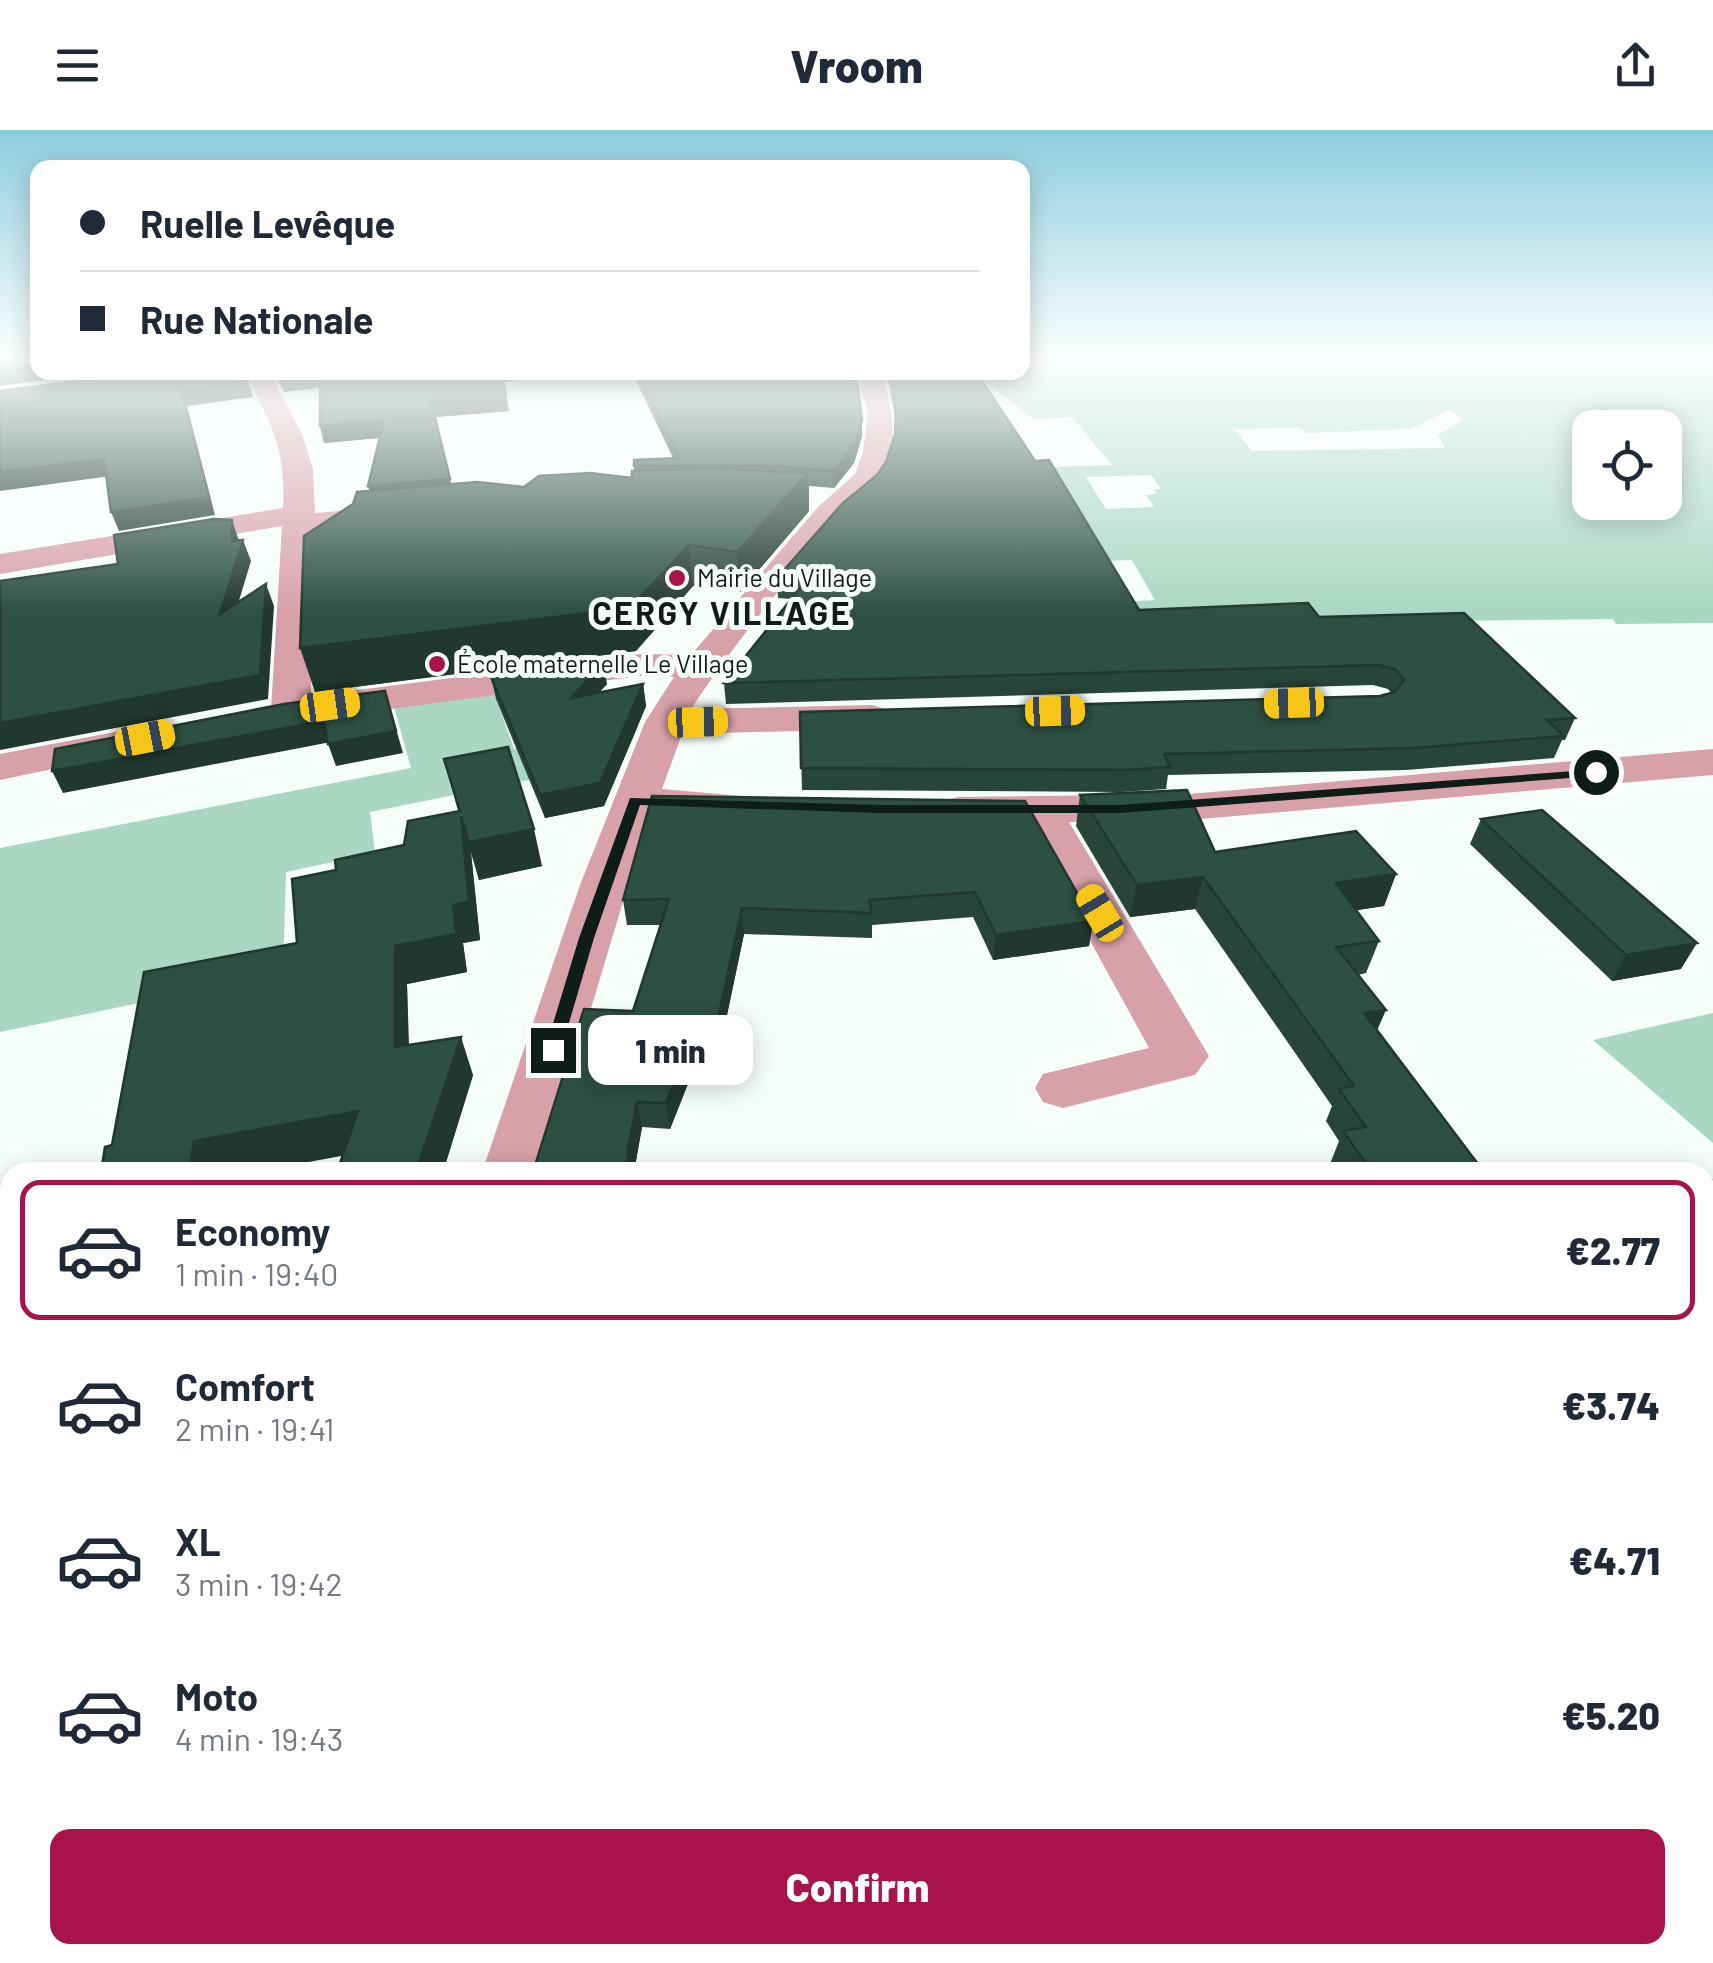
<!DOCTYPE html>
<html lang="en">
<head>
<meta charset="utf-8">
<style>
  body { margin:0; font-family:Barlow,sans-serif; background:#f6f6f7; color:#1f2937; height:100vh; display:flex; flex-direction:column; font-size:38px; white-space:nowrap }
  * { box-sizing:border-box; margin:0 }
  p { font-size:32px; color:#747a83 }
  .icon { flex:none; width:55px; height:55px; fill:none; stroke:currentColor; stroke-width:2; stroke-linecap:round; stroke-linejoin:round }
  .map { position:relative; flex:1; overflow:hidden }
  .side { position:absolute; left:0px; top:1032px; width:1715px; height:802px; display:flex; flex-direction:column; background:#fff; border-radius:30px 30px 0 0; box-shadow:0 5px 25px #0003 }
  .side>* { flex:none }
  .guide { position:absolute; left:30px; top:30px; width:1000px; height:220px; border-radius:20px; box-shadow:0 5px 25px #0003; display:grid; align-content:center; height:220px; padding:0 50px; background:#fff }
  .buttons { position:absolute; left:1572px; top:280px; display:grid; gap:20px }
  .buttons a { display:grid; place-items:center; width:110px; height:110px; border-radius:20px; background:#fff; box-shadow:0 5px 25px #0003; font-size:50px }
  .end { position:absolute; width:45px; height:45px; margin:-22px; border:12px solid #0e1d17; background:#fff; box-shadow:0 0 0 5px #fff }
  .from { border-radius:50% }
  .bubble { position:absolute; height:70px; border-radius:20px; background:#fff; box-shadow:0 5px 25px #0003; font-size:32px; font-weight:800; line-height:70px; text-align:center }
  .car { position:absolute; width:30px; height:60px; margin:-30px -15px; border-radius:12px; box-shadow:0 0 8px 2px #0007; background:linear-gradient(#f5c518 24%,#345 0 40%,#f5c518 0 76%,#345 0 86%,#f5c518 0) }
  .guide b { display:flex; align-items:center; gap:35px; height:95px; font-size:38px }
  .guide b+b { border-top:2px solid #e0e1e3 }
  .guide i { width:25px; height:25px; background:#1f2937 }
  ul { padding:18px 0 0; list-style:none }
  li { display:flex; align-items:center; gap:30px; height:140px; margin:0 20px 15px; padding:0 30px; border:5px solid transparent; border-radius:20px }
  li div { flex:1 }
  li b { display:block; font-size:38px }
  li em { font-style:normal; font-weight:800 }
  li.current { border-color:#a8144a }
  li>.icon { width:90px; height:90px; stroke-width:1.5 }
  .primary-button { display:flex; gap:20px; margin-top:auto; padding:20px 50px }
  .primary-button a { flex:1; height:115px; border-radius:20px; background:#a8144a; color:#fff; font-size:40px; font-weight:800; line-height:115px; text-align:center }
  header { display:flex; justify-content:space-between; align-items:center; height:130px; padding:0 50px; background:#fff; font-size:45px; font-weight:800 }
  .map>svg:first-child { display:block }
  .green { fill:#aad7c4; fill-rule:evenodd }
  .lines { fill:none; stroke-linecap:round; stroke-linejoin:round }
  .stream { fill:#a7f1d2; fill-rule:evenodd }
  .minor { fill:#d8a1aa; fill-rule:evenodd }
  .wall { fill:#274539 }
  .shaded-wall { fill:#20382e }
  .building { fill:#2d5042; stroke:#20382e; stroke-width:2.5 }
  .route { fill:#0e1d17 }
  .poi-dot { fill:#a8144a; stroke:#f6fefa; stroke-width:4 }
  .labels { text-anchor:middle; stroke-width:10; stroke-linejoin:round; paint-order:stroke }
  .far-poi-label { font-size:25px; fill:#0e1d17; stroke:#f6fefa; text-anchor:start }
  .far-district-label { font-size:32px; font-weight:bold; letter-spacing:2.5px; fill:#0e1d17; stroke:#f6fefa }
</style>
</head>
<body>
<header><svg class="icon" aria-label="menu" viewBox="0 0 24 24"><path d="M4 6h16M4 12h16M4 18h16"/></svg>Vroom<svg class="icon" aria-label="share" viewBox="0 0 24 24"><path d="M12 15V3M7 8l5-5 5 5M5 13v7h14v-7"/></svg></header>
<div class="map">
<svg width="1713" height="1833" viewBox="0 0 1713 1833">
  <rect width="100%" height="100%" fill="#f6fefa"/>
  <g class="green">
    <path d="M1070 225H1690L1713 233V493L1616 494 1613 489 1349 492 1136 500 1122 472 1155 470 1132 430 1015 434 1020 338 1112 335 1072 287 1034 289 979 247 1022 242 1023 237 1053 235 1047 228ZM1450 280 1463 289 1438 305 1445 318 1252 321 1234 299 1300 298 1307 303 1410 299ZM1590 298H1665V372H1590ZM1151 345 1161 359H1154L1156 364 1146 365 1154 377 1106 379 1086 347Z"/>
    <polygon points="495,565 514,619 639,595 623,631 370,682 375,723 286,742 283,843 0,902 0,718 411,638 394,577"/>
    <polygon points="1713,883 1713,1013 1593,910"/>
    <polygon points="1713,1049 1713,1267 1705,1259 1705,1052"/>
    <polygon points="1713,1401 1713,1802 1705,1791 1705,1406"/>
  </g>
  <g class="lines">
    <g class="stream">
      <polygon points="1713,1397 1713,1426 1705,1429 1705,1400"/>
      <polygon points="590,1825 654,1825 650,1833 586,1833"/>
    </g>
    <g class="minor">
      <polygon points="1693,225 1713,225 1713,236"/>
      <path d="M245 242H269L302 304 313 339 315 383 402 376 413 379 417 385 413 391 402 394 313 402 311 566 640 524 691 525 818 377 855 344 863 322 868 284 857 242H881C892 278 900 312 883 347 874 365 851 377 839 391 786 449 734 514 691 579L872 575 886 579 892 587 886 595 872 599 682 604 662 659 742 666 749 675 742 684 727 688 653 685 628 755 542 1042H482L580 755 645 592 674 547 640 546 291 592 277 588 271 580 282 396 0 444V424L283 378C286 318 271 294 245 242Z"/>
      <polygon points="125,600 139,603 145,612 139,621 0,650 0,624"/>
      <polygon points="1713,619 1713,645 1189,690 1069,692 1209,926 1195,945 1063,978 1043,972 1035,958 1043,944 1149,918 1025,692 958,693 942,689 936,680 942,671 958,667 1189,664"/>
      <polygon points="225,1825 323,1825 322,1833 224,1833"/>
    </g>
  </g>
  <g class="wall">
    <polygon points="274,242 586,242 503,252 509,281 435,287 451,354 524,357 632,348 634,341 634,330 673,328 632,242 856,242 862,306 854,333 834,358 809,356 809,381 740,462 693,456 636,521 315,562 353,374 370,361 380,308 324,313 320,296 320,257 284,262"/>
    <polygon points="883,242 976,242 1035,331 1139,480 1319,487 1575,588 1565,610 1562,610 1554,628 1406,640 1168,645 1166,659 1121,662 802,660 800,582 1380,566 1391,563 1388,559 1373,555 726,574 724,553 791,469 778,468 777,448 877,345 886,332 895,305 896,293 889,254"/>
    <polygon points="491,547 607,554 599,562 643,554 646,576 604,676 545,688 496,569"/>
    <polygon points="444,629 542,736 479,750 471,723 480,810 463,813 467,842 407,854 409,915 473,945 443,1042 337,1042 343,1026 112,1015 297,813 336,740 404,715 458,681"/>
    <polygon points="1080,665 1215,722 1396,744 1384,776 1356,780 1379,811 1366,843 1358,845 1377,901 1484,1042 1336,1042 1330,1034 1339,1011 1326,991 1332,976 1195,779 1130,787 1076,696"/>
    <polygon points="652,666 1093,791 1089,816 993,830 973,787 872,795 872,808 744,804 714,947 691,946 670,999 642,997 634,1042 533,1042 633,881 661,795 627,795 623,770"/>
    <polygon points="1481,689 1681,839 1612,851 1470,714"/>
    <polygon points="1334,1825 1473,1825 1478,1833 1339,1833"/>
  </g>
  <g class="shaded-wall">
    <polygon points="38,235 38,242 103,242 0,256 0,240"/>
    <polygon points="310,242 320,242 324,257 284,262 279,247"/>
    <polygon points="500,242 586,242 502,252"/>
    <polygon points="248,251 253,267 187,276 215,385 119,401 111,382 181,260"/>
    <polygon points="506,265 509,281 435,287 431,271"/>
    <polygon points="384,290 388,307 324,313 320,296"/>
    <polygon points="862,290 862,306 854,333 834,358 833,341"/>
    <polygon points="104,329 111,346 0,361 0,342"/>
    <polygon points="808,343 809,381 740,462 737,422"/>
    <polygon points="450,349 454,367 373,374 368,356"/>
    <polygon points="232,390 239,411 243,410 251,431 228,507 220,484 232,411"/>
    <polygon points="689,415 693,456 636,521 315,562 300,518"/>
    <polygon points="266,454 274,476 268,569 0,620 0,593 260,545"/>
    <polygon points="603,532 607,554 575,590 571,568"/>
    <polygon points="643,554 646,576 604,676 545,688 540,665"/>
    <polygon points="385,561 403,623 336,636 328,614"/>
    <polygon points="324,591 331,612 63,663 52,641"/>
    <polygon points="461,686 471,723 480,810 463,813 467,842 407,854 409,956 395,917 395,816 453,775"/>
    <polygon points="534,699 542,736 479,750 469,712"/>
    <polygon points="1396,744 1384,776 1326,785 1336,753"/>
    <polygon points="1203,747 1195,779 1130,787 1137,755"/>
    <polygon points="742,778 744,804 714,947 711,921"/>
    <polygon points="1093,791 1089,816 993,830 996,805"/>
    <polygon points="1697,813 1681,839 1612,851 1626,825"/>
    <polygon points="1386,880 1372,912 1364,883"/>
    <polygon points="461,907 473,945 443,1042 416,1042"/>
    <polygon points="687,920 691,946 670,999 666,973"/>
    <polygon points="637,972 642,997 634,1042 628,1042 628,1019"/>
    <polygon points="358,981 374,1020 254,1042 189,1042 194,1011"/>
    <polygon points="10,1258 10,1415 0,1418 0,1278 2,1260"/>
    <polygon points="10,1601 10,1639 0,1632 0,1604"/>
    <polygon points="196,1825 221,1825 222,1833 194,1833"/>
    <polygon points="517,1825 538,1825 545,1833 486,1833"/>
    <polygon points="610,1825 620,1825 621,1833 611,1833"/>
  </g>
  <g class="building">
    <polygon points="0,225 38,225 38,235 0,240"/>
    <polygon points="148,242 244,242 248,251 181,260 209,367 111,382 104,329 0,342 0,261"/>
    <polygon points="277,242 310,242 279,247"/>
    <polygon points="320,242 501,242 506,265 431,271 450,349 368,356 384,290 320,296"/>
    <polygon points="637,242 856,242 862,290 854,316 833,341 769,336 634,336 634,330 680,328"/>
    <polygon points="890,242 976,242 1035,331 1049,330 1139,480 1308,473 1319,487 1464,483 1575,588 1547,590 1564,606 1413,618 1164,624 1170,637 1125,640 801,638 800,582 1380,566 1395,562 1404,550 1395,539 1379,535 724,553 805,452 777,448 842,374 877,345 886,332 895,305 896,279"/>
    <polygon points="707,338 808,343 737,422 689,415 630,478 300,518 304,406 353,374 357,362 477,352 524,357 539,346 590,343 632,348 632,341"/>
    <polygon points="214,389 232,390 232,411 243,410 220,484 266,454 260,545 0,593 0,451 118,434 114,405"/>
    <polygon points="603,532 571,568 643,554 600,653 540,665 491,547"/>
    <polygon points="385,561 396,601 328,614 324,591 52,641 55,619 284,574"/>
    <polygon points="508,617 534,699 469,712 461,686 469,772 453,775 456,804 395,816 395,917 461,907 416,1042 337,1042 358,981 194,1011 189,1042 101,1042 105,1017 112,1015 144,842 297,813 292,749 336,740 335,730 404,715 408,691 460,681 444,629"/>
    <polygon points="1187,660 1215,722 1356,701 1396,744 1336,753 1379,811 1336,817 1386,880 1364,883 1484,1042 1372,1042 1343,1001 1366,997 1339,959 1354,956 1203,747 1137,755 1080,665"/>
    <polygon points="652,666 1025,671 1093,791 996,805 975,762 869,770 872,783 742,778 711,921 687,920 666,973 637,972 628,1019 628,1042 533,1042 584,879 633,881 669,769 623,770"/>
    <polygon points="1542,680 1697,813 1626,825 1481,689"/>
    <polygon points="10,1188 10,1258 2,1260 0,1278 0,1191"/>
    <polygon points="10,1526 10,1601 0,1604 0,1529"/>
    <polygon points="68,1825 196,1825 194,1833 67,1833"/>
    <polygon points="448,1825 517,1825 486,1833 448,1833"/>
    <polygon points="534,1825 610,1825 611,1833 535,1833"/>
    <polygon points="1362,1825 1473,1825 1478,1833 1366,1833"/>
  </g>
  <linearGradient id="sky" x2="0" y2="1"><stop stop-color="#8eccdf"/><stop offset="0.47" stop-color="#fbfffd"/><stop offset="1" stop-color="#fbfffd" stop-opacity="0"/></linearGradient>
  <rect width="1713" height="482" fill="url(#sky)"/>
  <polygon class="route" points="1601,639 1603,642 1596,646 1121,683 879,683 640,675 594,808 561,920 553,925 545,920 579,808 630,668 879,675 1121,675"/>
  <g class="poi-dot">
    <circle cx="677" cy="448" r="10"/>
    <circle cx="437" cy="534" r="10"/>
  </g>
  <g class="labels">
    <g class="far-poi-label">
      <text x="697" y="457">Mairie du Village</text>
      <text x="457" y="543">École maternelle Le Village</text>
    </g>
    <g class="far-district-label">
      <text x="722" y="495">CERGY VILLAGE</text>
    </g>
  </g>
</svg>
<div class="buttons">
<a><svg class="icon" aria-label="locate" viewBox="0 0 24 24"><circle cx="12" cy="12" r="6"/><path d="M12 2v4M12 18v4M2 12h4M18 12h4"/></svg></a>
</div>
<i class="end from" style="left:1596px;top:642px"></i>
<i class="end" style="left:553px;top:920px"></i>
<div class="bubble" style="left:588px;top:885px;width:165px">1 min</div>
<i class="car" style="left:1294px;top:573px;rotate:268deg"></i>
<i class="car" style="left:330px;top:575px;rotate:82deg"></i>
<i class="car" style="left:1055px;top:581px;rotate:88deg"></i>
<i class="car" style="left:698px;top:592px;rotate:88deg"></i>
<i class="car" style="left:145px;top:608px;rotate:79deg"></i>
<i class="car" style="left:1100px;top:783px;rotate:329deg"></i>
<div class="guide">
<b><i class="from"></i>Ruelle Levêque</b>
<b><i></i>Rue Nationale</b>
</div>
<section class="side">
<ul>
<li class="current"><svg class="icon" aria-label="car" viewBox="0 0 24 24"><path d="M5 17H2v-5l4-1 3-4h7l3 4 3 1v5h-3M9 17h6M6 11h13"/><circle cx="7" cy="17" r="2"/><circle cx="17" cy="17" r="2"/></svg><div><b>Economy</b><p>1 min · 19:40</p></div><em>€2.77</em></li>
<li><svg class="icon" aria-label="car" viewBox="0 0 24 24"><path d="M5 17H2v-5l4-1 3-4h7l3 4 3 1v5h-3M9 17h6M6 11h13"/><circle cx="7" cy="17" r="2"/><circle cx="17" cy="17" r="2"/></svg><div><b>Comfort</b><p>2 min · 19:41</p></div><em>€3.74</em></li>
<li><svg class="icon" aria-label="car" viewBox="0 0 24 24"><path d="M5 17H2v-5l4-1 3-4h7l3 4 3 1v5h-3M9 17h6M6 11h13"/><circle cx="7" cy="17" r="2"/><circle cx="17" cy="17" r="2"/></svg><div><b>XL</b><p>3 min · 19:42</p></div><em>€4.71</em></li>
<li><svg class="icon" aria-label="car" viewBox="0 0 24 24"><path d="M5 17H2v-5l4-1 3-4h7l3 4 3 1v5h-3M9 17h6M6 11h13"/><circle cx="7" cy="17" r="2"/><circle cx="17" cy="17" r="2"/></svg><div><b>Moto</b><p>4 min · 19:43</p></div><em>€5.20</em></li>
</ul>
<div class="primary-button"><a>Confirm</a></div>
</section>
</div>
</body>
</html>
